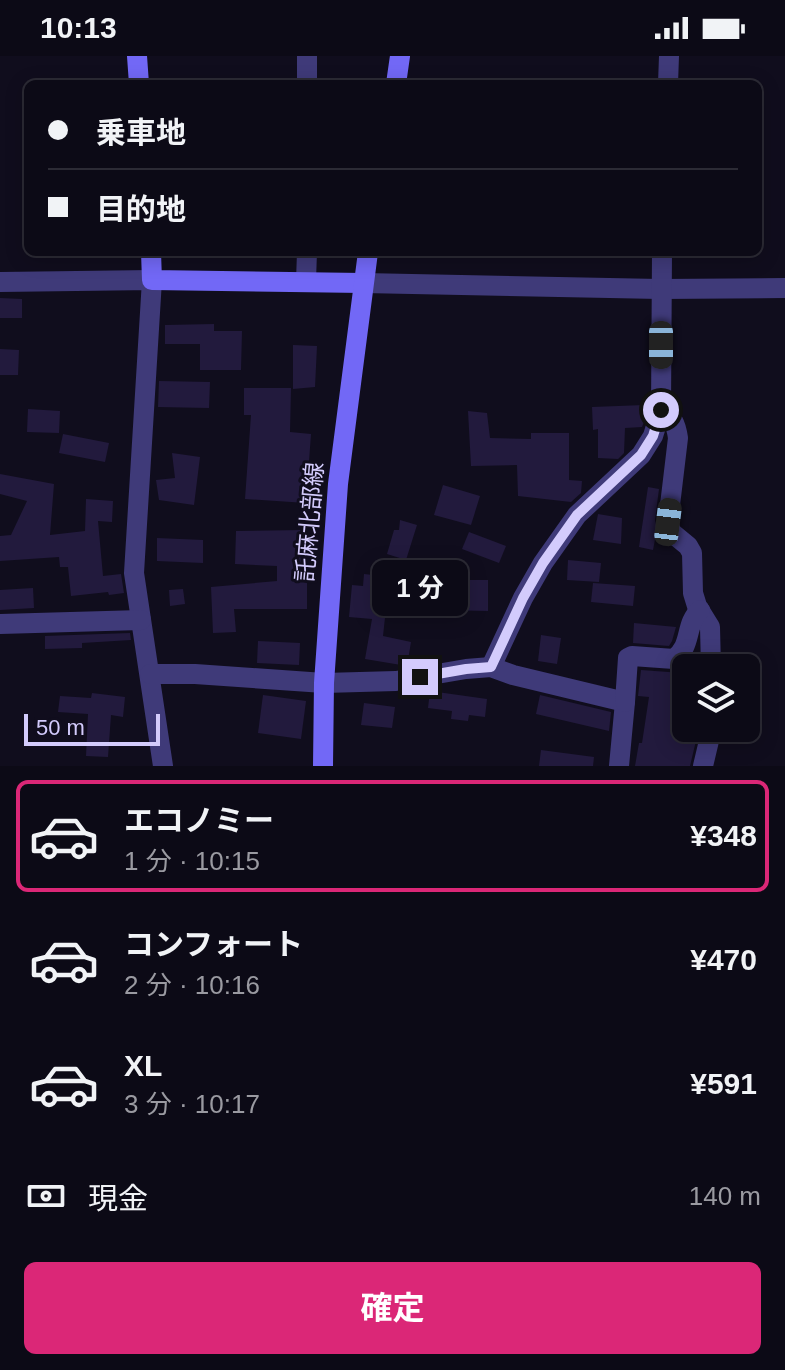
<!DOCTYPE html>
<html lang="ja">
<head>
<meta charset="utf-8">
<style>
  body { margin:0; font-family:Helvetica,"Noto Sans JP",sans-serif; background:#1a1823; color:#f1f3f6; height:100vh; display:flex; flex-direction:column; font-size:30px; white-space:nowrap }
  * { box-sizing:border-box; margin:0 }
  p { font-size:26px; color:#9a9aa1 }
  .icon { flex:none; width:44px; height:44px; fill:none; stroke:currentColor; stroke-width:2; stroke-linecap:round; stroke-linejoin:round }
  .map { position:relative; height:710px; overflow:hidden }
  .panel { display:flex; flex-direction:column; background:#0c0a16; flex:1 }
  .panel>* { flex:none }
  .hud { position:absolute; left:24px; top:24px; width:738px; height:176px; border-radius:12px; box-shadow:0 4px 20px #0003,0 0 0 2px #2c2b35; display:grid; align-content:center; height:176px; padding:0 24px; background:#0c0a16 }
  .tools { position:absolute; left:672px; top:598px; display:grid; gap:16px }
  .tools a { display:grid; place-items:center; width:88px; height:88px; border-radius:12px; background:#0c0a16; box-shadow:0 4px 20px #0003,0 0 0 2px #2c2b35; font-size:40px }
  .scale { position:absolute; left:24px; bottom:20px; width:136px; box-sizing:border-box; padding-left:8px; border:4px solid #d3cbfc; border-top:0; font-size:22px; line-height:28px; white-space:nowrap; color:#d3cbfc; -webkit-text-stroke:6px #100d1d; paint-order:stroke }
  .end { position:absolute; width:36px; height:36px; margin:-18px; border:10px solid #d3cbfc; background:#111; box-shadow:0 0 0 4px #111 }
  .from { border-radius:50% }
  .bubble { position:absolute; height:56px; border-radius:12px; background:#0c0a16; box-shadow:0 4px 20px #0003,0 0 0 2px #2c2b35; font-size:26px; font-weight:700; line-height:56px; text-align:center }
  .car { position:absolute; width:24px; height:48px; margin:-24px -12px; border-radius:10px; box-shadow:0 0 6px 2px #0007; background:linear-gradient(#222 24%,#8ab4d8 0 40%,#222 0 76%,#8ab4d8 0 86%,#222 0) }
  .hud b { display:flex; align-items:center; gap:28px; height:76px; font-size:30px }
  .hud b+b { border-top:2px solid #2c2b35 }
  .hud i { width:20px; height:20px; background:#f1f3f6 }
  ul { padding:14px 0 0; list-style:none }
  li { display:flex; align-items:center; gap:24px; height:112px; margin:0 16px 12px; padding:0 8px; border:4px solid transparent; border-radius:12px }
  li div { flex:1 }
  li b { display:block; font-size:30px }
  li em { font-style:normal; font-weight:700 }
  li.current { border-color:#db2777 }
  li>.icon { width:72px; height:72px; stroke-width:1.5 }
  .pay { display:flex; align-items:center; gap:20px; height:88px; padding:0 24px; font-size:30px }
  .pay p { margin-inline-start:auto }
  .button { display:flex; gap:16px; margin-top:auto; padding:16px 24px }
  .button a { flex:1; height:92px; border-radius:12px; background:#db2777; color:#fff; font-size:32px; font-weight:700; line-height:92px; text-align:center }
  .status { display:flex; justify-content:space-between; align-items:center; height:56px; padding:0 40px; background:#0c0a16; direction:ltr }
  .status svg { height:22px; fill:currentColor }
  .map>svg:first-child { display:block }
  .building { fill:#221a3d }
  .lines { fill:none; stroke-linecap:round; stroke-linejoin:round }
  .street { stroke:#3f3a79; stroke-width:20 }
  .secondary { stroke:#7268f6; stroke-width:20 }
  .route { stroke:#d3cbfc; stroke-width:10 }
  .labels { text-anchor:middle; stroke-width:6; stroke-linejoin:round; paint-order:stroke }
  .street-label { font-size:24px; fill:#d3cbfc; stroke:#100d1d }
</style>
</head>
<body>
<div class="status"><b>10:13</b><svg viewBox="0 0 49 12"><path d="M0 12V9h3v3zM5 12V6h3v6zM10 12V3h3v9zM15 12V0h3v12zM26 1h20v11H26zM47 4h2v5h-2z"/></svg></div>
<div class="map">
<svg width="785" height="710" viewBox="0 0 785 710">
  <rect width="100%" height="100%" fill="#100d1d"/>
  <g class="building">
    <polygon points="0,242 22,243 22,262 0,262"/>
    <polygon points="214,268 214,275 242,275 241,314 200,314 200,288 165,288 165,269"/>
    <polygon points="293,289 317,290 315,331 293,333"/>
    <polygon points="0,293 19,294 18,319 0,319"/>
    <polygon points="159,325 210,326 209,352 158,351"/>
    <polygon points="244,332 291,332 290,376 311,378 306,447 245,443 251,359 244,359"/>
    <polygon points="644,349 645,363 642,371 625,372 624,397 618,403 598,402 598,373 593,374 592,351"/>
    <polygon points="28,353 60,355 59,377 27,376"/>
    <polygon points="468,355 487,357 490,382 531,383 531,377 569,377 569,424 582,425 581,437 571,446 518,440 517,409 471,410"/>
    <polygon points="63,378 109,387 105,406 59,397"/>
    <polygon points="172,397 200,401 194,449 159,444 156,424 175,422"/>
    <polygon points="0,418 54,428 50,479 85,475 86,443 113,445 112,466 98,465 103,520 121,518 124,537 109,539 108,536 71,540 68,511 60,511 59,501 0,505 0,480 11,479 27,445 0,438"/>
    <polygon points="443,429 480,440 471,469 434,459"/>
    <polygon points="648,431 659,433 655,464 657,473 653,494 639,491"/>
    <polygon points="598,458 622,462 621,488 593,484"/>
    <polygon points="400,464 417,469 406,504 387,498 394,474 399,474"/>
    <polygon points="304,474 307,474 307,553 234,553 236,576 213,577 211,531 277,525 277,510 235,508 236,475"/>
    <polygon points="469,476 506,490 499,507 462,493"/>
    <polygon points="157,482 203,484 203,507 157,505"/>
    <polygon points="568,504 601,507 599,526 567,524"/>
    <polygon points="364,518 382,520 380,533 388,534 383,580 411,586 407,610 365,603 372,563 349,561 352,529 363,530"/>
    <polygon points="454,524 488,524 488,555 442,554 445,529 454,529"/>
    <polygon points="593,527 635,530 633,550 591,546"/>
    <polygon points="33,532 34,552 0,554 0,534"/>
    <polygon points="183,533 185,548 170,550 169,534"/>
    <polygon points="634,567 676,571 672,585 669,590 633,587"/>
    <polygon points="130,577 131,584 82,587 82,592 45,593 45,580"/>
    <polygon points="541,579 561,582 557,608 538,605"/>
    <polygon points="258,585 300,587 299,609 257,607"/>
    <polygon points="641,614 682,617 676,660 686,661 686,672 699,672 690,710 635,710 639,687 642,687 649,641 638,640"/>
    <polygon points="430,635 487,643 485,661 469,659 468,665 451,663 452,655 428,652"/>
    <polygon points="92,637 125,641 123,661 111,659 108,701 86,700 88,658 58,656 60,640 91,642"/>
    <polygon points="263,639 306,645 301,683 258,677"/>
    <polygon points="540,639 611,656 609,675 536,658"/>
    <polygon points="364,647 395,651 392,672 361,669"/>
    <polygon points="541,694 594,701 593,710 539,710"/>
  </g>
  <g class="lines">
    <g class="street">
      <polyline points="307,28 307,0"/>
      <polyline points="668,28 669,0"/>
      <polyline points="306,225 307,196"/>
      <polyline points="0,226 152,224 134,517 163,710"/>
      <polyline points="363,227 660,233 785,232"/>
      <path d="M661 354C673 361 676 368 678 382L668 466 671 476 688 490 692 497 693 537 697 550 710 571 711 612"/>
      <polyline points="0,568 141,564"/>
      <polyline points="491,611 523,542 543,507 577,459 641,399 653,380 661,354 662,196"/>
      <polyline points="150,618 195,618 324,627 396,625 466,613 491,611 513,619 625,646 619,710"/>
      <path d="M625 646 628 602 632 600 674 603C693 589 684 569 700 554"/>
      <polyline points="703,710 712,672"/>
    </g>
    <g class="secondary">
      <polyline points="137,0 139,28"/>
      <polyline points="396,28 400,0"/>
      <polyline points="151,196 152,224 363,227"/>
      <polyline points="323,710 324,627 338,428 368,196"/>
    </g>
  </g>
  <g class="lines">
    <polyline class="route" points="420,621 466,613 491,611 523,542 543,507 577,459 641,399 653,380 661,354"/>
  </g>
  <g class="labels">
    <g class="street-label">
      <text transform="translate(310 466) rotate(-85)" y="8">託麻北部線</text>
    </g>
  </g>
</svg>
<div class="tools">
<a><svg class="icon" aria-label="layers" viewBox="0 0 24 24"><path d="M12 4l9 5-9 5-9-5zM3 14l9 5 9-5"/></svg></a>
</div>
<div class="scale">50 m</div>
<i class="end from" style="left:661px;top:354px"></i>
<i class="end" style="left:420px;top:621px"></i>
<div class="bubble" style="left:372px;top:504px;width:96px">1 分</div>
<i class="car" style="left:661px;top:289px;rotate:180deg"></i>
<i class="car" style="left:668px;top:466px;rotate:7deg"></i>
<div class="hud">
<b><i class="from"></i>乗車地</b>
<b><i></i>目的地</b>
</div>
</div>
<section class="panel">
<ul>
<li class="current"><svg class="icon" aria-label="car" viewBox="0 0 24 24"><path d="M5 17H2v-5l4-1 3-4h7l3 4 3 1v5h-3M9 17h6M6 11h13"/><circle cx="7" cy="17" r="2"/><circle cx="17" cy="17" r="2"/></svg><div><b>エコノミー</b><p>1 分 · 10:15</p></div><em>¥348</em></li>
<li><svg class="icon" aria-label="car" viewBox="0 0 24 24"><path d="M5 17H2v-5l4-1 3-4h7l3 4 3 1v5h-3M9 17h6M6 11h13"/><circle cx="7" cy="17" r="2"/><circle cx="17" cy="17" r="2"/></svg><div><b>コンフォート</b><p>2 分 · 10:16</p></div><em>¥470</em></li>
<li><svg class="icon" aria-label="car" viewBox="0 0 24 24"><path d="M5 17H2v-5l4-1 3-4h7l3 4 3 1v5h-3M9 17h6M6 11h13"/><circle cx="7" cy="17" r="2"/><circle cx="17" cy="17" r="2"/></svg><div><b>XL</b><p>3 分 · 10:17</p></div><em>¥591</em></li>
</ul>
<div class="pay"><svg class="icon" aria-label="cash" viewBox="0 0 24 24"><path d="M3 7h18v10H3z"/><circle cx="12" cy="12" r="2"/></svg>現金<p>140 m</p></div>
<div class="button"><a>確定</a></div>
</section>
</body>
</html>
